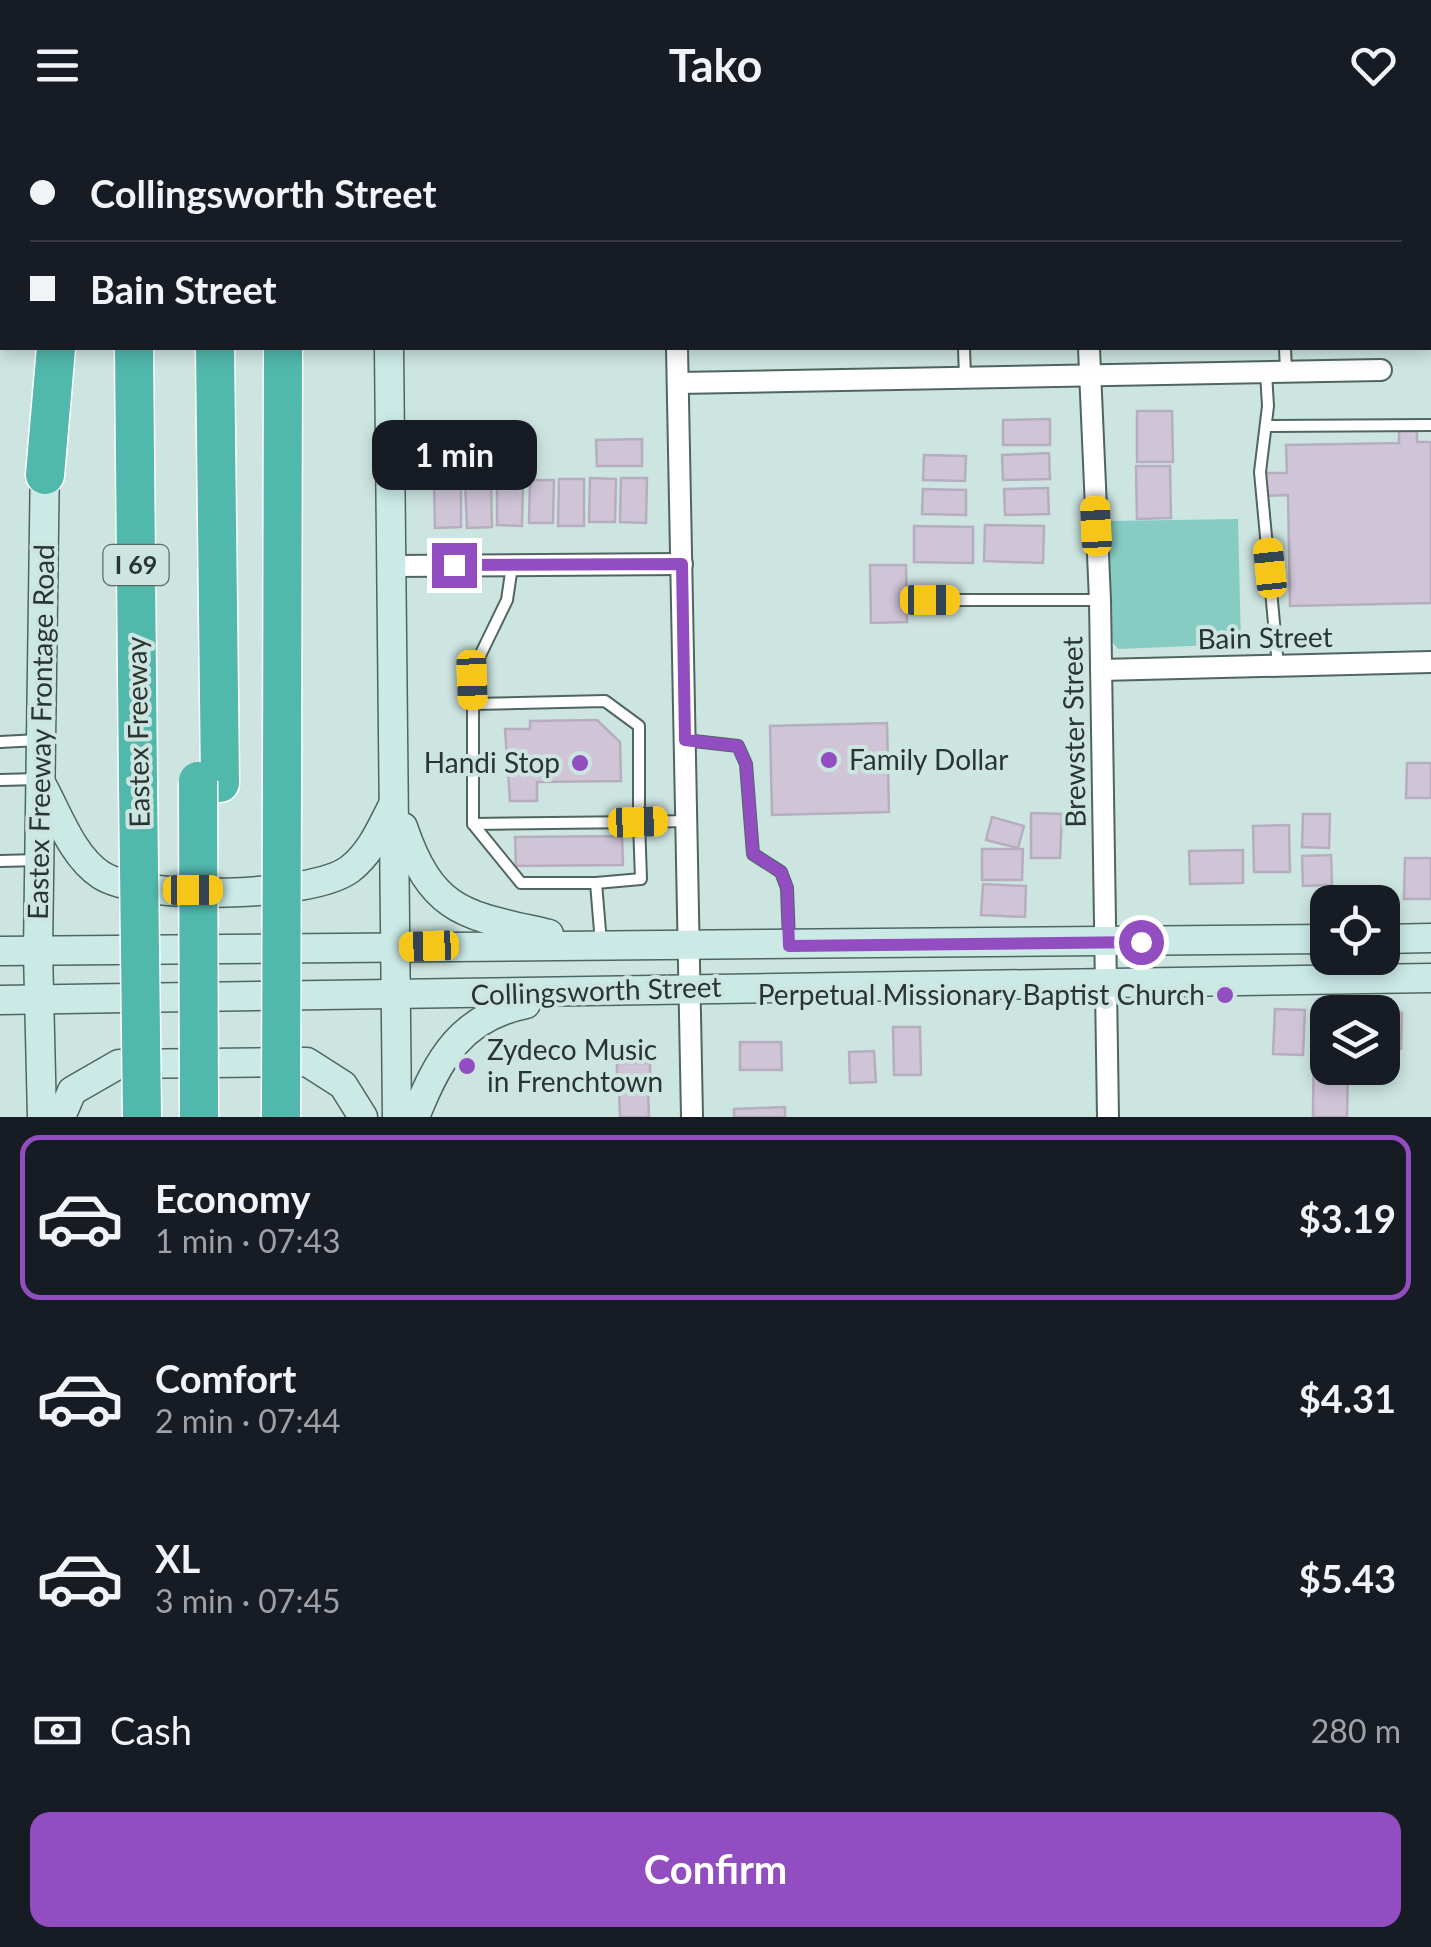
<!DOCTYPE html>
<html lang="en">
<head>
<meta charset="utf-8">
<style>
  body { margin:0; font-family:Lato,sans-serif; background:#242831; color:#f1f3f6; height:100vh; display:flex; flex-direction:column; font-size:38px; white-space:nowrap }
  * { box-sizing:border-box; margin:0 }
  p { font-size:32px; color:#9ea1a6 }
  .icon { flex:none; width:55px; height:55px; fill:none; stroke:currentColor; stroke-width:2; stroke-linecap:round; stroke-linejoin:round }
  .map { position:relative; height:987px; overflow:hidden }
  .drawer { display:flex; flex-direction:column; background:#171b24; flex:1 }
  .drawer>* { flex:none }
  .guide { position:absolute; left:0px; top:0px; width:1432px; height:220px; box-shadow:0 5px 15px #0003; display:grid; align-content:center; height:220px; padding:0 30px; background:#171b24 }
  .fabs { position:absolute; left:1310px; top:755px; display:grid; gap:20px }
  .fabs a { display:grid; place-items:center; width:90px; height:90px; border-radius:20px; background:#171b24; box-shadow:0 5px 15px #0003; font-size:50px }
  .end { position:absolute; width:45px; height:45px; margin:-22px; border:12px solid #924dc1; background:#fff; box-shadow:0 0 0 5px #fff }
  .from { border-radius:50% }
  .bubble { position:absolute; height:70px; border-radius:20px; background:#171b24; box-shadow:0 5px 15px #0003; font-size:32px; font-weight:700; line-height:70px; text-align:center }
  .car { position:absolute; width:30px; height:60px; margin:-30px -15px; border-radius:12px; box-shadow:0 0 8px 2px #0007; background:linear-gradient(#f5c518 24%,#345 0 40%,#f5c518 0 76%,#345 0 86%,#f5c518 0) }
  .guide b { display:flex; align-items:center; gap:35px; height:95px; font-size:38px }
  .guide b+b { border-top:2px solid #363941 }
  .guide i { width:25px; height:25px; background:#f1f3f6 }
  ul { padding:18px 0 0; list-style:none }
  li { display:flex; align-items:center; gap:30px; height:165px; margin:0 20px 15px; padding:0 10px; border:5px solid transparent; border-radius:20px }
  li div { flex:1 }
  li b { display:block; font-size:38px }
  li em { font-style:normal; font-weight:700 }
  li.active { border-color:#924dc1 }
  li>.icon { width:90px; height:90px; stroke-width:1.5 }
  .pay { display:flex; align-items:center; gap:25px; height:110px; padding:0 30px; font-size:38px }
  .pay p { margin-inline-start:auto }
  .action { display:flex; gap:20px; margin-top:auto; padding:20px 30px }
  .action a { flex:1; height:115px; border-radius:20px; background:#924dc1; color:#fff; font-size:40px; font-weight:700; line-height:115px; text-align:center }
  header { display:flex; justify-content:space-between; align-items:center; height:130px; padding:0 30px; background:#171b24; font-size:45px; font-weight:700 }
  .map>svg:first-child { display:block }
  .green { fill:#86ccc2 }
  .building { fill:#cfc5d7; stroke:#b6adbe; stroke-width:2.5 }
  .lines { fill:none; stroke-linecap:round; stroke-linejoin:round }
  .service-casing { stroke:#506562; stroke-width:14 }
  .minor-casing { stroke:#506562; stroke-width:24 }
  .secondary-casing { stroke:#506562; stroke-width:31 }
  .motorway-casing { stroke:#fff; stroke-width:41 }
  .service { stroke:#fff; stroke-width:10 }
  .minor { stroke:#fff; stroke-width:20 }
  .secondary { stroke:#cbeae6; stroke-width:28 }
  .motorway { stroke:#51b8ac; stroke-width:38 }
  .motorway-bridge-casing { stroke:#fff; stroke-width:41; stroke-linecap:butt }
  .motorway-bridge { stroke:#51b8ac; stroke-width:38 }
  .route { stroke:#924dc1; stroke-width:12 }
  .poi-dot { fill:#924dc1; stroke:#cde5e1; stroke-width:4 }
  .labels { text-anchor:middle; stroke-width:8; stroke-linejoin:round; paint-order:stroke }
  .shield { fill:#cde5e1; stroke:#5b6966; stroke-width:2.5 }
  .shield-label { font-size:25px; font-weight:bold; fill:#2a3432 }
  .street-label { font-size:28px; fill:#2a3432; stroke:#cde5e1 }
  .poi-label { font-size:28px; fill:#2a3432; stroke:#cde5e1; text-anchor:start }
</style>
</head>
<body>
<header><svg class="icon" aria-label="menu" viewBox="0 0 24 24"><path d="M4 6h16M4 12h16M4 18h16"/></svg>Tako<svg class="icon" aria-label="heart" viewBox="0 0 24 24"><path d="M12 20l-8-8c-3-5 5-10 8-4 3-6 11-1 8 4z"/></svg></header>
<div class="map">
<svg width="1431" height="987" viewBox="0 0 1431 987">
  <rect width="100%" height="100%" fill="#cde5e1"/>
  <polygon class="green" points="1238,389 1241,514 1118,519 1108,507 1107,391"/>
  <g class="building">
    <polygon points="1137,281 1172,281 1173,332 1137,332"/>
    <polygon points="1050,289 1050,315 1003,315 1003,290"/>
    <polygon points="1399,301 1417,301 1417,312 1431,312 1431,473 1290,476 1288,365 1265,366 1264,343 1287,343 1286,315 1399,313"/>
    <polygon points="642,309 642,336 597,336 596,310"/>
    <polygon points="1049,323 1050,349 1003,350 1002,325"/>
    <polygon points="924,325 966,326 965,351 923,350"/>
    <polygon points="1136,336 1170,336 1171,388 1137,389"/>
    <polygon points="590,348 616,349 615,392 589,392"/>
    <polygon points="621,348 647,348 646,393 620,392"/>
    <polygon points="559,349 584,349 584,396 558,396"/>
    <polygon points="530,350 554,350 553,393 529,393"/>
    <polygon points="491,351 492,397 467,398 465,352"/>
    <polygon points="497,351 523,351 522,396 497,395"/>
    <polygon points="434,352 461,352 461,397 435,398"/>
    <polygon points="1048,358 1049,384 1005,385 1004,359"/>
    <polygon points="923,359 966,360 966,385 922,384"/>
    <polygon points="985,395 1044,396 1043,433 984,431"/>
    <polygon points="914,396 973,397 973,433 914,432"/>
    <polygon points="870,435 906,435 907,492 871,493"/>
    <polygon points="597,590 620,612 621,651 537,652 537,671 510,671 505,599 530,599 530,591"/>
    <polygon points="887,593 889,682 772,685 770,596"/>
    <polygon points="1407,633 1431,633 1431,668 1406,668"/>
    <polygon points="1031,683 1062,684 1060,728 1031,728"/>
    <polygon points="1303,684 1330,684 1329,718 1302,717"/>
    <polygon points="992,687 1024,696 1018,718 986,710"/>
    <polygon points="1289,695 1290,742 1254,742 1253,696"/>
    <polygon points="622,706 623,735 516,736 515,707"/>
    <polygon points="982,719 1023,719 1022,750 982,750"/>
    <polygon points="1243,720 1243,753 1190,754 1189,721"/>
    <polygon points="1331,725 1332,755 1303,756 1302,726"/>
    <polygon points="1405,728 1431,728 1431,769 1404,769"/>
    <polygon points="983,754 1026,756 1025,787 981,785"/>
    <polygon points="1314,878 1349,879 1349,882 1328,882 1328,938 1348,938 1347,987 1313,987"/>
    <polygon points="1275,879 1305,880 1303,925 1273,924"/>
    <polygon points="1382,883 1402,883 1401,919 1382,918"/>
    <polygon points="893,897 920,897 921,945 894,945"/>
    <polygon points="740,912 781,912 782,940 740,940"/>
    <polygon points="874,921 876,952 850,953 849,922"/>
    <rect x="617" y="933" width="33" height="21"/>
    <polygon points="619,960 648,960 649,987 620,987"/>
    <polygon points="785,977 785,987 734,987 734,979"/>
  </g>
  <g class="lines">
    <defs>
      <g id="service">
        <polyline points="1208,2 1275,1"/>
        <polyline points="0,121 2,121"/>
        <polyline points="964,218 965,247"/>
        <polyline points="1285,218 1286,241"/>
        <polyline points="1266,243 1268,276 1260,342 1278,536"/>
        <polyline points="1266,296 1431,295"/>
        <polyline points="512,436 507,470 473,540 473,694 521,753 596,753 601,813"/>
        <polyline points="930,470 1099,470"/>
        <polyline points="472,574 605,571 639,596 639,692 473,694"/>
        <polyline points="685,610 738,616 746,634 753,724 781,742 787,758 789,812"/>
        <polyline points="0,612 39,610"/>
        <polyline points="0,650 39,649"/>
        <polyline points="0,731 39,730"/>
        <polyline points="596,753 641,749 639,692 686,691"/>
      </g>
      <g id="minor">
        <polyline points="670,0 670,2"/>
        <polyline points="1086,0 1086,2"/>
        <polyline points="677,218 692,987"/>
        <polyline points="1089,218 1100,470 1108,987"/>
        <polyline points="678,253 1381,240"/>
        <polyline points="392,436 682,434"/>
        <polyline points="1101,540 1431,532"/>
      </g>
      <g id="secondary">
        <polyline points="33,0 33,2"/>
        <polyline points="387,0 387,2"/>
        <polyline points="389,218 397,987"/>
        <path d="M42 655C58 684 72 726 101 745 141 771 312 768 350 739 371 723 381 698 393 675"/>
        <path d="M403 697C433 785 467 785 549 804"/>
        <polyline points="1382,809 1431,808"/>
        <polyline points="0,821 1328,809"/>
        <polyline points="0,870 1431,848"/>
        <polyline points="42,987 38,821 45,329"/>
        <polyline points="61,987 72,961 119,934 307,932 343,955 363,987"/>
        <path d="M415 987C438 929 461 887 526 874"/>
      </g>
      <g id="motorway">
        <polyline points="69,0 69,2"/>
        <polyline points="131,0 131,2"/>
        <polyline points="207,0 207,2"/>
        <polyline points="343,0 343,2"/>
        <polyline points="283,2 283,0"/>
        <polyline points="134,218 138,653"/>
        <polyline points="215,218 220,653"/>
        <polyline points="45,345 56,218"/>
        <polyline points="282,649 283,218"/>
      </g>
    </defs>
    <use href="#service" class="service-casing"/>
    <use href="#minor" class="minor-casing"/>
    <use href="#secondary" class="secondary-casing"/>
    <use href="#motorway" class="motorway-casing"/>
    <use href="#service" class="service"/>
    <use href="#minor" class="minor"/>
    <use href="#secondary" class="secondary"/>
    <use href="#motorway" class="motorway"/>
    <defs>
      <g id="motorway-bridge">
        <polyline points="198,651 199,987"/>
        <polyline points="138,653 142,987"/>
        <polyline points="281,987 282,649"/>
      </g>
    </defs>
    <use href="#motorway-bridge" class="motorway-bridge-casing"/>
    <use href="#motorway-bridge" class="motorway-bridge"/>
  </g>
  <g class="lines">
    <polyline class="route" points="454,435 682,434 685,610 738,616 746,634 753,724 781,742 787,758 789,816 1141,812"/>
  </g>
  <g class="poi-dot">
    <circle cx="829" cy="630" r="10"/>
    <circle cx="580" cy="633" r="10"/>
    <circle cx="1225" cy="865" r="10"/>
    <circle cx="467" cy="936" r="10"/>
  </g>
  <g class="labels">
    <rect class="shield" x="103.5" y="415" width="65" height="40" rx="8"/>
    <g class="shield-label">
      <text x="136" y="444">I 69</text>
    </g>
    <g class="street-label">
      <text transform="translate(1265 508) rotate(-1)" y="10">Bain Street</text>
      <text transform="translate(41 602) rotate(-89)" y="10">Eastex Freeway Frontage Road</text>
      <text transform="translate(138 602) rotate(-91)" y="10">Eastex Freeway</text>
      <text transform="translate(1074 602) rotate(-91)" y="10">Brewster Street</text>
      <text transform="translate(596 861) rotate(-2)" y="10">Collingsworth Street</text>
    </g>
    <g class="poi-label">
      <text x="849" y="640">Family Dollar</text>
      <text x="560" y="643" text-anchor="end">Handi Stop</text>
      <text x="1205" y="875" text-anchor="end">Perpetual Missionary Baptist Church</text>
      <text x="487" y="930">Zydeco Music<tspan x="487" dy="32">in Frenchtown</tspan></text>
    </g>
  </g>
</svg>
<div class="fabs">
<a><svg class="icon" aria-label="locate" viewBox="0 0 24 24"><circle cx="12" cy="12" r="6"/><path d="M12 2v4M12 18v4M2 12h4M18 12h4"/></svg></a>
<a><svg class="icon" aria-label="layers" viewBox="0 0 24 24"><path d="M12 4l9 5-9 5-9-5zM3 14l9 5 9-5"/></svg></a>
</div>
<i class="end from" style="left:1141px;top:812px"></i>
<i class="end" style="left:454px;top:435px"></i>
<div class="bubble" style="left:372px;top:290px;width:165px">1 min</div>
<i class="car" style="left:1096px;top:396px;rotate:357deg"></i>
<i class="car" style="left:1270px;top:438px;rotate:354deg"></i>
<i class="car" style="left:930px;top:470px;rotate:90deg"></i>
<i class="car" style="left:472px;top:550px;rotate:178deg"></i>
<i class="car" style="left:638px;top:692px;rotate:88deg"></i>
<i class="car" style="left:193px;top:760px;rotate:90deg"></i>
<i class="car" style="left:429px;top:816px;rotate:268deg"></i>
<div class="guide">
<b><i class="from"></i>Collingsworth Street</b>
<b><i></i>Bain Street</b>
</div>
</div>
<section class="drawer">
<ul>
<li class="active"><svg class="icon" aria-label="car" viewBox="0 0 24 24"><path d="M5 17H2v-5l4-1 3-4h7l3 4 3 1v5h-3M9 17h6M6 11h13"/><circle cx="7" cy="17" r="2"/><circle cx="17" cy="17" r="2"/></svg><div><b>Economy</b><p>1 min · 07:43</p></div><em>$3.19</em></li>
<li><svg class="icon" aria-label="car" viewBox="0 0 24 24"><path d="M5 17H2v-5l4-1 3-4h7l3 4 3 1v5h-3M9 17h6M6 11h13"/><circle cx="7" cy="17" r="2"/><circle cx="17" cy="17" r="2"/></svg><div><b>Comfort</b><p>2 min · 07:44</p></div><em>$4.31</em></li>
<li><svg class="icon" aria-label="car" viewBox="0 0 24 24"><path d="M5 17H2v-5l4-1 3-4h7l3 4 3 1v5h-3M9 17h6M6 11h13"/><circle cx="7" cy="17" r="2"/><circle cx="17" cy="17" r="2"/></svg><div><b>XL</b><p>3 min · 07:45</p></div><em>$5.43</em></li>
</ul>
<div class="pay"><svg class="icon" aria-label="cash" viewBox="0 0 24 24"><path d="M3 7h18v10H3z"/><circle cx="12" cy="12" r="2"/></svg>Cash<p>280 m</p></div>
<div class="action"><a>Confirm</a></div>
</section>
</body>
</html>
